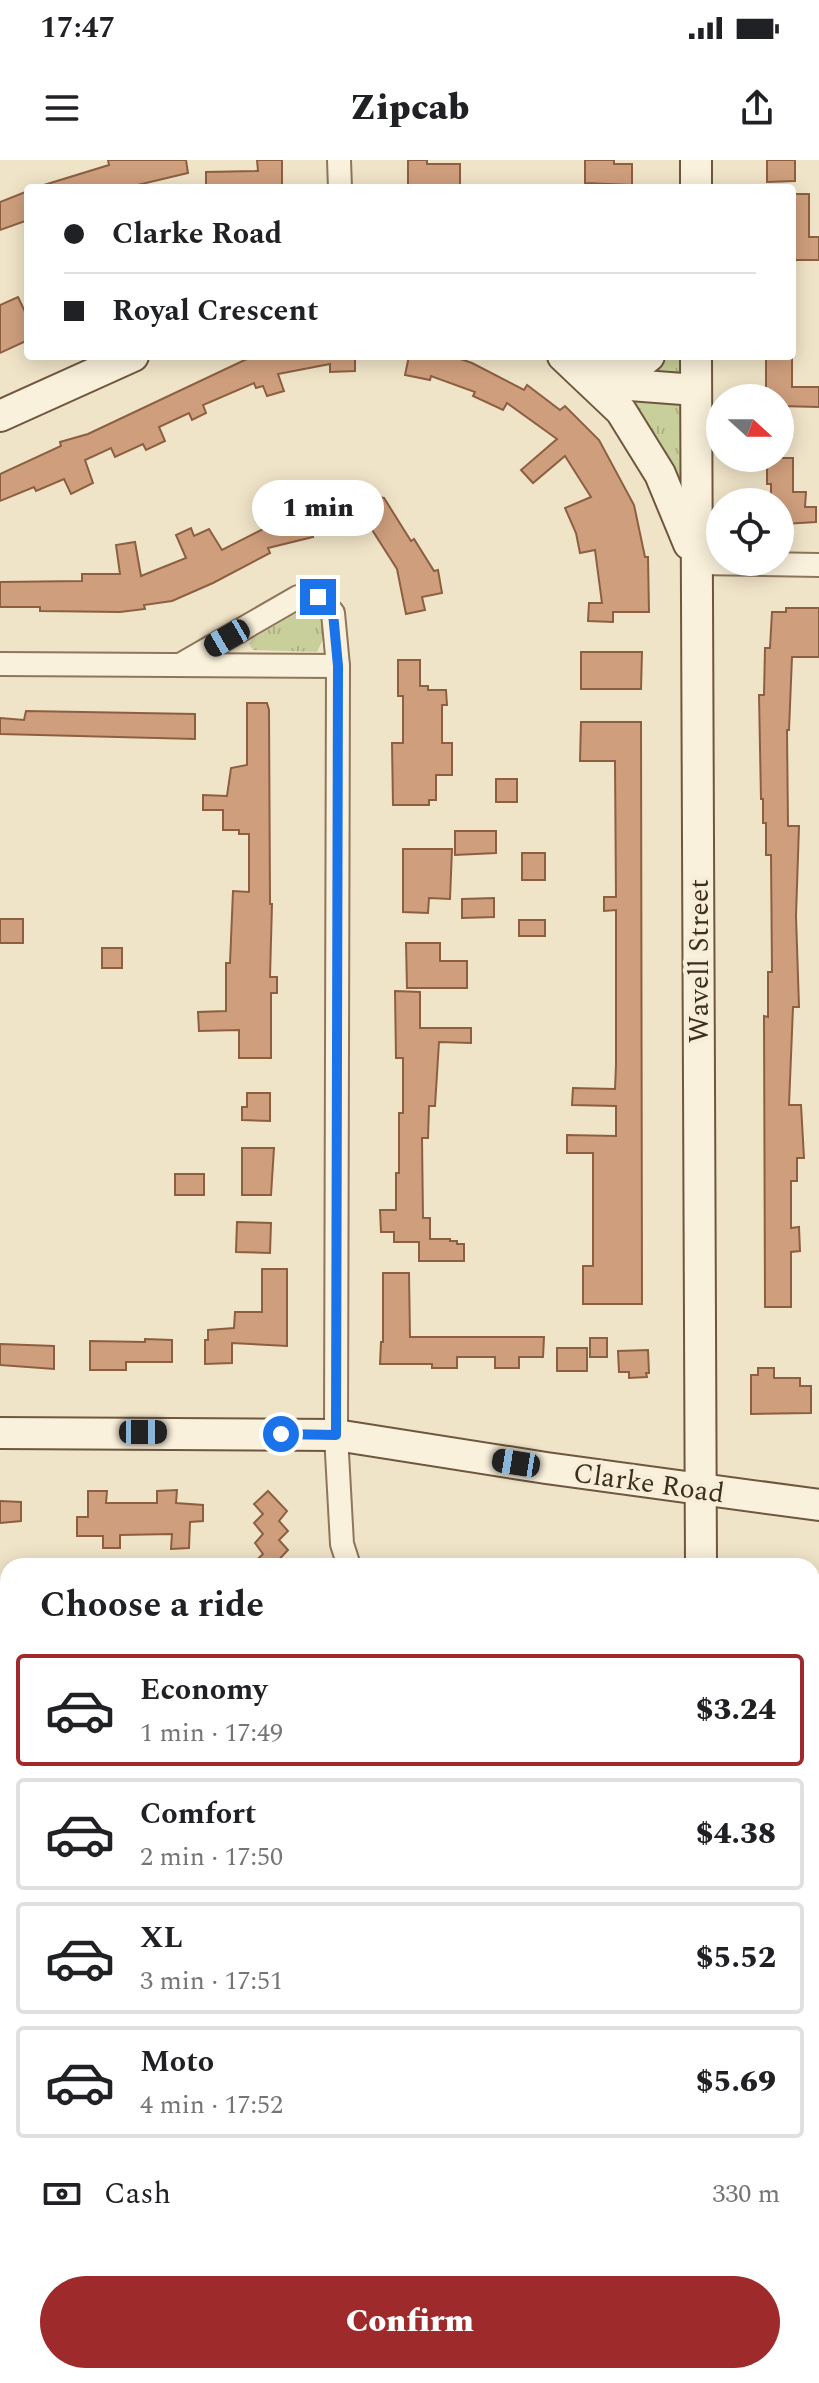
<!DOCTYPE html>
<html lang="en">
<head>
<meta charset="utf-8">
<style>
  body { margin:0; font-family:Spectral,serif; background:#f2f2f2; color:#202124; height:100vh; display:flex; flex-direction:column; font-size:30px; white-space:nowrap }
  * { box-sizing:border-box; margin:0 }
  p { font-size:26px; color:#757577 }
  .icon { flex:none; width:44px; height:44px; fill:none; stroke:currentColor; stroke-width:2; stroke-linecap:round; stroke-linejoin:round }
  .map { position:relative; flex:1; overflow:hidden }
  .panel { position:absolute; left:0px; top:1398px; width:820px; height:826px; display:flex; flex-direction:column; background:#fff; border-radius:24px 24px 0 0; box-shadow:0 4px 20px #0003 }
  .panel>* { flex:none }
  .top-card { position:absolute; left:24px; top:24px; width:772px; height:176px; border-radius:8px; box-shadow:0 4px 20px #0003; display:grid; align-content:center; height:176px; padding:0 40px; background:#fff }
  .needle { width:52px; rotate:111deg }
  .tools { position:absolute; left:706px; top:224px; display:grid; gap:16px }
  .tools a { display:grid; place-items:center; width:88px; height:88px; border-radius:50%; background:#fff; box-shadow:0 4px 20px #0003; font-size:40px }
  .end { position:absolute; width:36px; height:36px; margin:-18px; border:10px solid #1a73e8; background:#fff; box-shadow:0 0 0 4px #fff }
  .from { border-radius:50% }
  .bubble { position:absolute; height:56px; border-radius:28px; background:#fff; box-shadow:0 4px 20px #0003; font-size:26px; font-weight:800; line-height:56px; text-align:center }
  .car { position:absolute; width:24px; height:48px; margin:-24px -12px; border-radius:10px; box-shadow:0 0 6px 2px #0007; background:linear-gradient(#222 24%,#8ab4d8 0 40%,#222 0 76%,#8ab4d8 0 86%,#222 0) }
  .top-card b { display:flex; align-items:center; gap:28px; height:76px; font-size:30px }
  .top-card b+b { border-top:2px solid #e0e0e0 }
  .top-card i { width:20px; height:20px; background:#202124 }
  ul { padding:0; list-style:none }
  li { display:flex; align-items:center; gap:24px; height:112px; margin:0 16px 12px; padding:0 24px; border:4px solid #e0e0e0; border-radius:8px }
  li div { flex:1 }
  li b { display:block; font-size:30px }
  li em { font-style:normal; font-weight:800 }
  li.on { border-color:#9e2a2b }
  li>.icon { width:72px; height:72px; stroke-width:1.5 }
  h2 { padding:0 40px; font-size:36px; line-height:96px }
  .pay { display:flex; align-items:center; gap:20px; height:88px; padding:0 40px; font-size:30px }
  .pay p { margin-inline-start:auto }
  .primary-button { display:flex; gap:16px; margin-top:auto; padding:16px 40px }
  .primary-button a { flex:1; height:92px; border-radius:48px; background:#9e2a2b; color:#fff; font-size:32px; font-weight:800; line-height:92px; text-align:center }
  .status { display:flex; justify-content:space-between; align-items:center; height:56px; padding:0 40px; background:#fff; direction:ltr }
  .status svg { height:22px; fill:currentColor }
  header { display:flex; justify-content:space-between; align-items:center; height:104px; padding:0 40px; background:#fff; font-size:36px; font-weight:800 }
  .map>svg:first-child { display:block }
  .grass { fill:url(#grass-tufts) }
  .garden { fill:#c9cf9b }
  .building { fill:#cf9f7d; stroke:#8d5f41; stroke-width:2 }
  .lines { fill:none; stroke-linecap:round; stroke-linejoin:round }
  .street-casing { stroke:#8d765c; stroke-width:26 }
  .secondary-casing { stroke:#6f573f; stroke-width:34 }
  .street { stroke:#faf1dc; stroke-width:22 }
  .secondary { stroke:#faf1dc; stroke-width:30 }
  .route { stroke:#1a73e8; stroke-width:10 }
  .labels { text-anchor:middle; stroke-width:8; stroke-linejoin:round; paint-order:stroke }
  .street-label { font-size:28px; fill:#3d2e20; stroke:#f7eed8 }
</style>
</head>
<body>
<div class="status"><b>17:47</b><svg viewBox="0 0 49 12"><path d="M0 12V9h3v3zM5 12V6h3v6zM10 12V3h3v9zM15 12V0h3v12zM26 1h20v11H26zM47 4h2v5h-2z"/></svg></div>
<header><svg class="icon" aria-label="menu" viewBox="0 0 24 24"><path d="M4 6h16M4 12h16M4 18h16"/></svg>Zipcab<svg class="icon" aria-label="share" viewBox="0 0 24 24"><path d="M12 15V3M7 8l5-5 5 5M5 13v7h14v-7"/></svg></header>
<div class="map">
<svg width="819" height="2223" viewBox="0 0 819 2223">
  <defs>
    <pattern id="grass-tufts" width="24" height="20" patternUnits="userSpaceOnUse" patternTransform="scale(2)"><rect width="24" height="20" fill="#c9cf9b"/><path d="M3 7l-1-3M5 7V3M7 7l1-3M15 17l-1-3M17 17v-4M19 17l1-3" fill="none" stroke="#aeb285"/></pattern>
  </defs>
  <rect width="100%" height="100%" fill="#f0e4c8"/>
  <g class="grass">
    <polygon points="668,196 680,196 681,216 624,217 661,202"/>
    <polygon points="618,236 672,239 681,245 682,346"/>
    <polygon points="306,448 318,450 326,461 324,477 317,492 253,490 249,484 253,478"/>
  </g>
  <polygon class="garden" points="812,1944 819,1944 819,2223 751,2223 750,2216 812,2216"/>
  <g class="building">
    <polygon points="108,0 186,0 188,13 125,28 45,28 44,25 109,5"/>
    <polygon points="257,0 282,0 282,28 206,27 206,12 258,11"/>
    <polygon points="408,0 427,0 427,4 460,4 460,28 408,28"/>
    <polygon points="585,0 614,0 614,4 632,4 632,25 585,23"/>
    <polygon points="767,0 795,0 795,21 767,22"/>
    <polygon points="28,31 28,60 0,70 0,42"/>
    <polygon points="792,34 809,34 809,77 819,77 819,100 792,100"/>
    <polygon points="18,137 28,158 28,180 0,193 0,145"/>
    <polygon points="355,196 355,211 330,212 330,204 278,214 284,231 267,236 263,226 256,228 254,223 203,245 206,253 192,260 189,253 159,267 165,281 146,290 143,284 115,297 111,288 85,300 93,323 71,334 64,319 36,331 34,327 0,341 0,314 61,286 60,282 88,274 251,197"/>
    <polygon points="409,196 452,196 472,203 524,230 527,225 560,250 565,246 599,280 634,345 645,397 648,397 649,452 613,452 613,462 588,461 589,443 602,443 595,390 580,393 576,373 565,348 591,337 565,296 533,323 521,310 557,279 507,243 503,250 473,236 475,232 431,216 430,220 405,215"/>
    <polygon points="766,196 792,196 792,227 819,227 819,247 780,246 780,238 766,238"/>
    <polygon points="767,298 793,298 793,332 806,332 805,347 816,347 816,362 784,364 784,358 780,358 780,342 771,342 771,324 767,324"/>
    <polygon points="363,334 384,338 411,381 414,379 434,411 438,410 442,433 422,437 425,450 406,454 397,409 360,351"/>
    <polygon points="336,338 359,342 353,371 309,362 313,377 268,388 270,393 213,423 172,441 144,445 145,449 120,452 40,451 40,447 0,447 0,422 82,421 82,414 120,414 116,385 135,382 141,416 186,398 176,375 191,368 194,376 209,369 222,390 277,362 276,359 322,348 324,339 336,342"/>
    <polygon points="786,448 819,448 819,497 792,497 789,570 787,570 788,666 799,666 796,756 799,847 793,847 789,945 801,945 804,998 797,998 797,1021 791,1021 791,1068 799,1067 800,1091 791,1092 791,1147 765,1147 764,856 768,857 768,812 772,812 771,695 766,695 766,663 763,663 763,639 761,639 759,535 764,535 765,488 770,488 772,452 786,452"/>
    <polygon points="581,492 642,492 641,529 581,529"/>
    <polygon points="398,500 420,500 420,526 428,526 428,530 446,530 447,545 442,545 442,583 452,583 452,615 436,615 436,640 429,640 429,645 393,645 392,583 403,583 403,536 398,536"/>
    <polygon points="247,543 267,543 269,550 270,744 272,744 270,817 277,817 277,833 271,833 271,898 239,898 239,870 199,871 198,852 226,851 226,803 230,803 233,731 249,732 249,674 239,674 239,670 223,670 223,650 203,650 203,635 227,636 231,608 247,605"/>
    <polygon points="26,551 195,554 195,579 0,574 0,558 24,560"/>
    <polygon points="581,562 641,562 642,1144 583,1144 583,1106 593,1106 593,993 567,993 567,975 616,976 616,946 572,945 573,928 615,929 616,905 616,750 604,751 604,737 616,737 615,601 580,601"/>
    <rect x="496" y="619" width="21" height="23"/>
    <polygon points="455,671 496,671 496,693 455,695"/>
    <polygon points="403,689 452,689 450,739 429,738 428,753 403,752"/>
    <rect x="522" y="693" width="23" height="27"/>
    <polygon points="494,738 494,757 462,758 462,739"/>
    <rect x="0" y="759" width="23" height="24"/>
    <rect x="519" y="760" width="26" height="16"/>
    <polygon points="406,783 440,783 440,801 467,801 467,828 407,828"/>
    <rect x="102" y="788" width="20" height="20"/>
    <polygon points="395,831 420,832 420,868 471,868 471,883 439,882 435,946 429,946 428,978 422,978 423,1058 430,1058 430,1079 450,1079 450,1081 457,1081 457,1084 464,1084 464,1101 419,1101 419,1082 394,1082 394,1072 381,1072 380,1050 396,1050 396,1013 399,1013 399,953 403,953 403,898 396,898"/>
    <polygon points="247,933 270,933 270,961 242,960 242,947 247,947"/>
    <polygon points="242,988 274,988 271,1035 242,1035"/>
    <rect x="175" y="1014" width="29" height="21"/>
    <polygon points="237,1062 271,1063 270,1093 236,1092"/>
    <polygon points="262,1109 287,1109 287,1186 232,1183 232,1203 205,1204 205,1180 208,1180 208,1170 234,1168 235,1152 262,1152"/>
    <polygon points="383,1113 409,1113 410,1177 544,1177 543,1197 519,1197 519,1208 495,1208 495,1197 457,1197 457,1208 432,1208 432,1204 380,1204 381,1182 383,1182"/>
    <rect x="590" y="1178" width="17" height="19"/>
    <polygon points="145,1179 172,1180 172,1202 126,1202 126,1210 90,1210 90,1181 145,1182"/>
    <polygon points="0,1184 54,1186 54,1209 0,1205"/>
    <rect x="557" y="1188" width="30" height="23"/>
    <polygon points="648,1190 649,1213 646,1213 647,1217 629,1218 629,1212 619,1212 618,1191"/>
    <polygon points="758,1208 774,1208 774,1218 800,1218 800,1226 811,1226 811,1253 751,1254 751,1215 758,1215"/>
    <polygon points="177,1330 176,1343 203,1345 203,1361 190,1362 189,1388 171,1389 172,1374 120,1375 120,1388 103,1388 103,1376 77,1376 77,1357 88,1357 88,1331 107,1331 106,1343 157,1343 157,1331"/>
    <polygon points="268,1331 287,1351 279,1361 288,1371 279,1380 288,1390 273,1406 250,1406 263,1394 255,1383 263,1374 254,1363 263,1354 254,1344"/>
    <polygon points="0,1341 21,1342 21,1361 0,1363"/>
  </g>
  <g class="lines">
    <defs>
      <g id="street">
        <polyline points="339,0 340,28"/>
        <polyline points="697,403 819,405"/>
        <polyline points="0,504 338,506"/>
        <polyline points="180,505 298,437 318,437 333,453 338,506 336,1275 342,1384 349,1406"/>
        <polyline points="0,1987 8,1987"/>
        <polyline points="206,2223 207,2216"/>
      </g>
      <g id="secondary">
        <polyline points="696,0 696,28"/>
        <polyline points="563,196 621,251 660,314 689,384"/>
        <polyline points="696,196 701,1406"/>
        <polyline points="583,205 630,225 696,230"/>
        <path d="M600 207C619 212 634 210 649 196"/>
        <polyline points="0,256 133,196"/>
        <polyline points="0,1273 336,1275 546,1308 819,1345"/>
        <polyline points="711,2216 713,2223"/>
        <polyline points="435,2223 437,2216"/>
      </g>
    </defs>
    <use href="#street" class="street-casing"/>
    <use href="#secondary" class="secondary-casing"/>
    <use href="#street" class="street"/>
    <use href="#secondary" class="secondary"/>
  </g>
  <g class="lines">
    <polyline class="route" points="281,1274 336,1275 338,506 333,453 318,437"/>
  </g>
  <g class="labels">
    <g class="street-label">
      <text transform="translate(698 801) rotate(-90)" y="10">Wavell Street</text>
      <text transform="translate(649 1322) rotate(8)" y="10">Clarke Road</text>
    </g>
  </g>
</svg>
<div class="tools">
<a><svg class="needle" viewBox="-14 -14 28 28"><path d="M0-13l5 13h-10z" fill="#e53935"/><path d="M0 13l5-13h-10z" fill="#757577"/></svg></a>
<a><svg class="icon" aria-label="locate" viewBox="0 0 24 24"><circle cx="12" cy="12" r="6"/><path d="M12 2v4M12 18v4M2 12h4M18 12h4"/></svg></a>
</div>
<i class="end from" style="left:281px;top:1274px"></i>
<i class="end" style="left:318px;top:437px"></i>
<div class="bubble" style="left:252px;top:320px;width:132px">1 min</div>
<i class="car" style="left:227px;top:478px;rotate:240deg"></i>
<i class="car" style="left:143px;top:1272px;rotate:90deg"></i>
<i class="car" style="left:516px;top:1303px;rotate:279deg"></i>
<div class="top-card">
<b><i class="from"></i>Clarke Road</b>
<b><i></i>Royal Crescent</b>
</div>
<section class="panel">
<h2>Choose a ride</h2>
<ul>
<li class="on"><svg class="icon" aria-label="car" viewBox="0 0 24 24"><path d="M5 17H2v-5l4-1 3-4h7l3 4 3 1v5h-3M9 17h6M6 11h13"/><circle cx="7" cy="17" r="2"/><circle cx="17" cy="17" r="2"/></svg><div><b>Economy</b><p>1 min · 17:49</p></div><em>$3.24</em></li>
<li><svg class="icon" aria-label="car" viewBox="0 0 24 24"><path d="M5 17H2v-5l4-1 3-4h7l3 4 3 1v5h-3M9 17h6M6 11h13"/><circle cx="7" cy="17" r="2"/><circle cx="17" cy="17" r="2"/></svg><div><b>Comfort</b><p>2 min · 17:50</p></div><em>$4.38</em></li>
<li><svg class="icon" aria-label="car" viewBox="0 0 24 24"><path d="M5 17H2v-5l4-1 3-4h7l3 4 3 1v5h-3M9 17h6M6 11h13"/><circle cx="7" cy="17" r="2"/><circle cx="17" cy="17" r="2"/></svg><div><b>XL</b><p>3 min · 17:51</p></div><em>$5.52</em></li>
<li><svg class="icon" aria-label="car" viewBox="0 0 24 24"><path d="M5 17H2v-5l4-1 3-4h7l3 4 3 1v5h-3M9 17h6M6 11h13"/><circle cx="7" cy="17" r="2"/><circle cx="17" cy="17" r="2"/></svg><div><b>Moto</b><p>4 min · 17:52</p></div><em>$5.69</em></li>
</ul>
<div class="pay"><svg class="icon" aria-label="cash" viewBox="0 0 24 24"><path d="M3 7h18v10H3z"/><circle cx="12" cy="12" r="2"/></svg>Cash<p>330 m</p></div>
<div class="primary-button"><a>Confirm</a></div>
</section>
</div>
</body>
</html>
